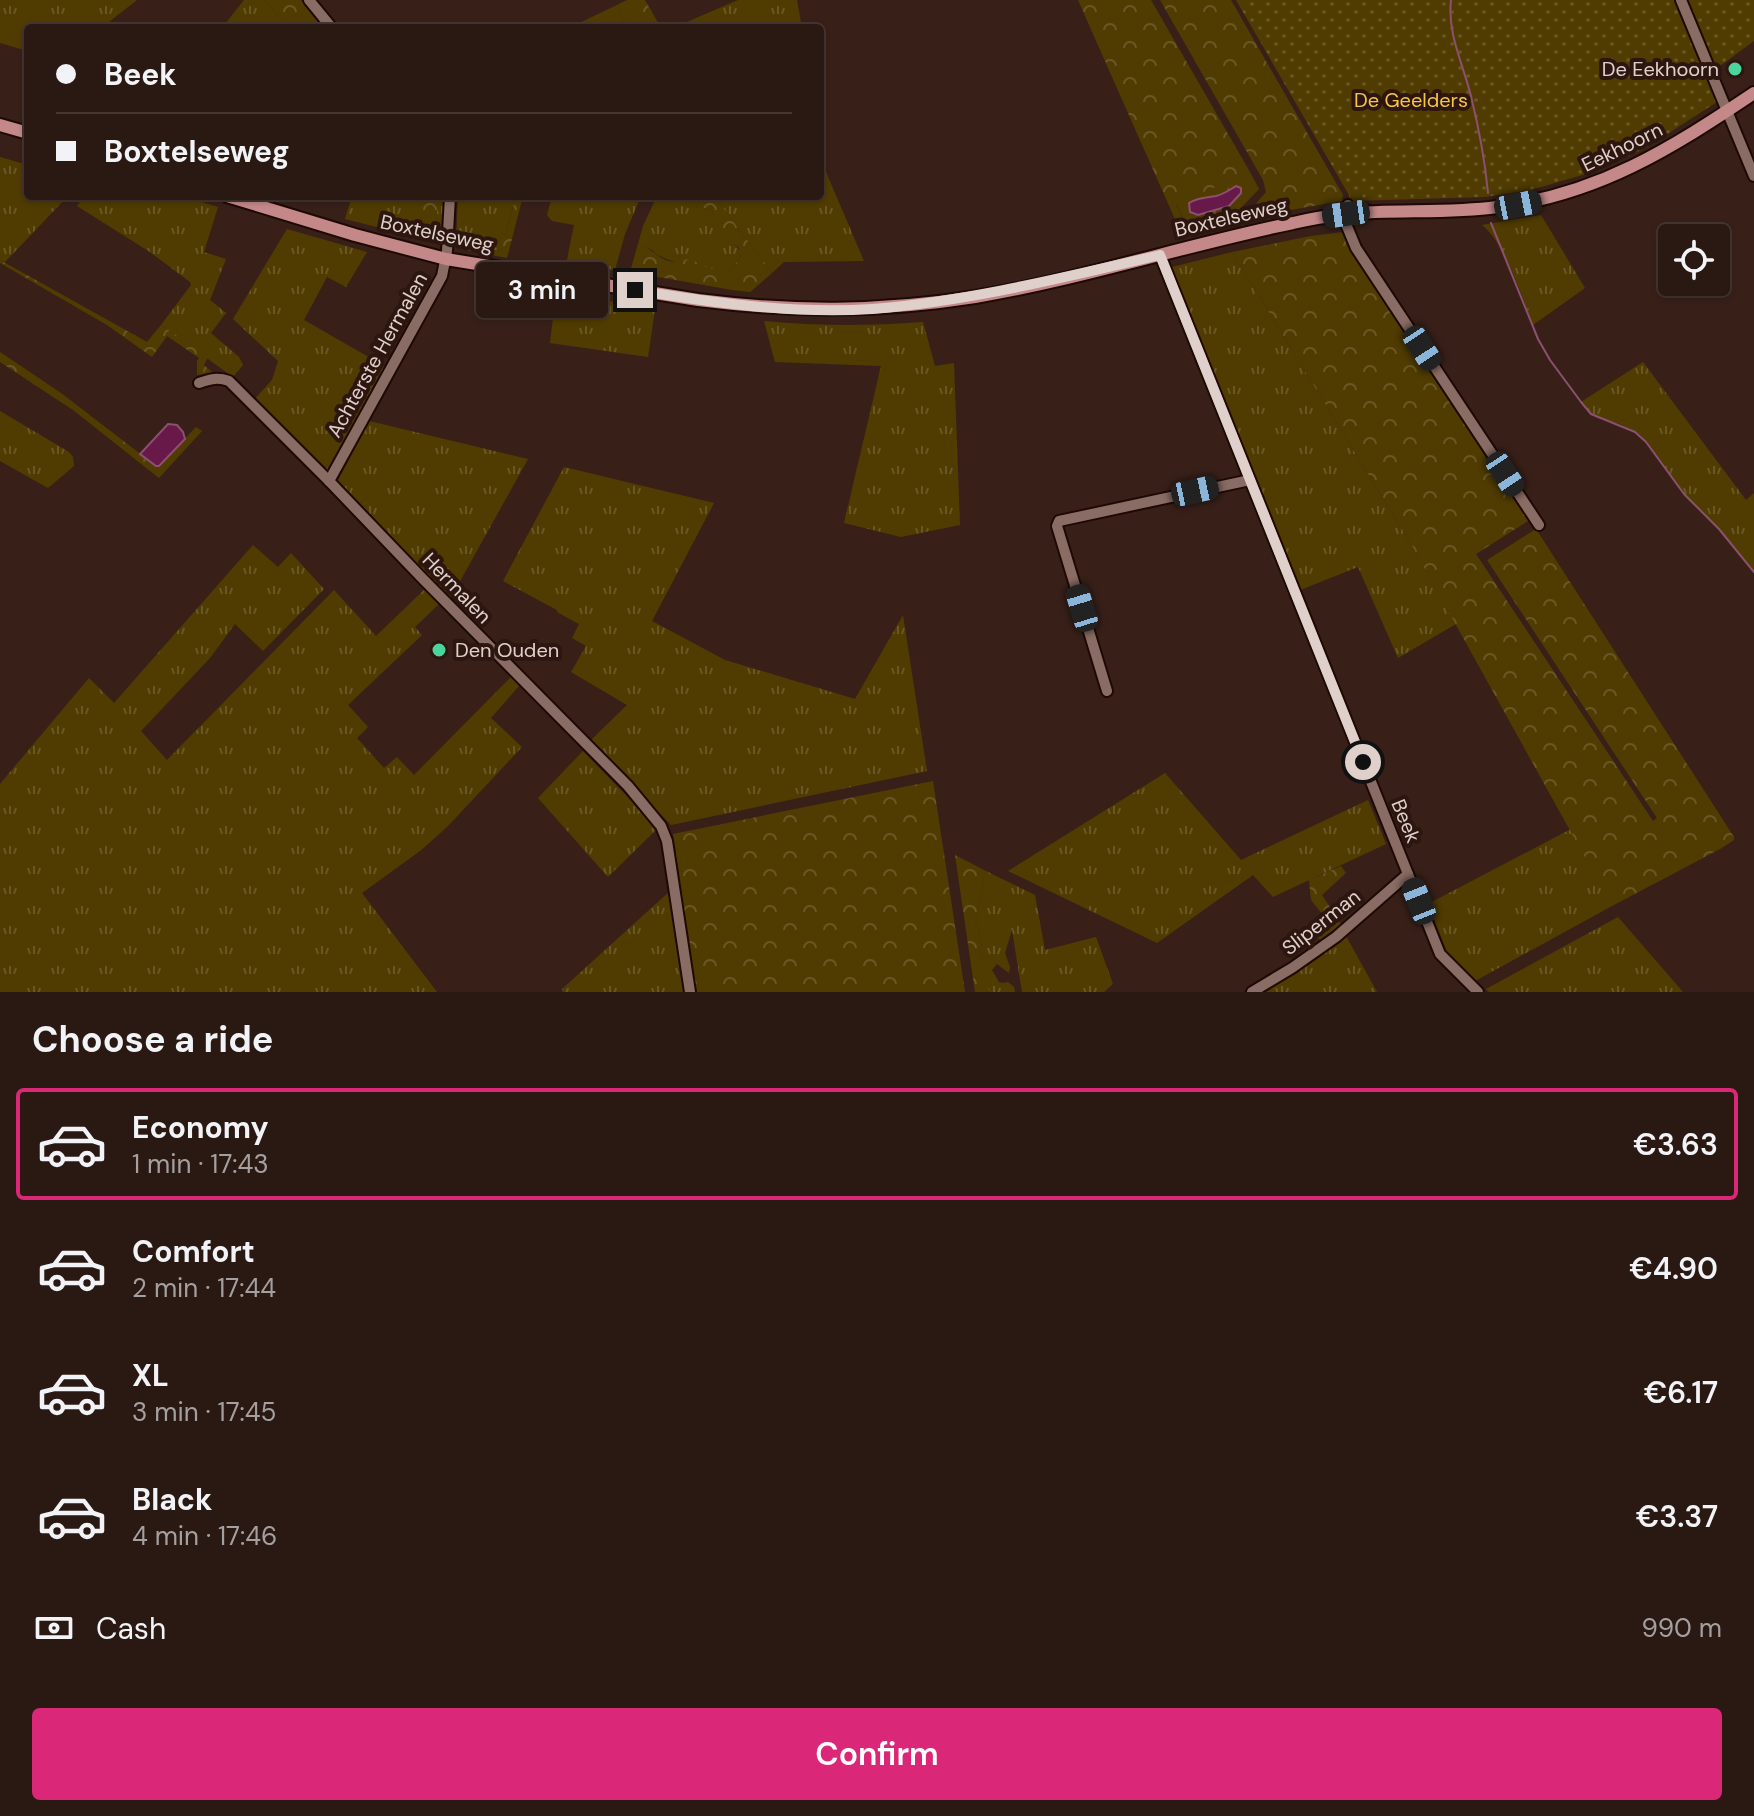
<!DOCTYPE html>
<html lang="en">
<head>
<meta charset="utf-8">
<style>
  body { margin:0; font-family:"DM Sans",sans-serif; background:#362521; color:#f1f3f6; height:100vh; display:flex; flex-direction:column; font-size:30px; white-space:nowrap }
  * { box-sizing:border-box; margin:0 }
  p { font-size:26px; color:#a5a0a0 }
  .icon { flex:none; width:44px; height:44px; fill:none; stroke:currentColor; stroke-width:2; stroke-linecap:round; stroke-linejoin:round }
  .map { position:relative; height:992px; overflow:hidden }
  .sheet { display:flex; flex-direction:column; background:#2a1813; flex:1 }
  .sheet>* { flex:none }
  .top-card { position:absolute; left:24px; top:24px; width:800px; height:176px; border-radius:8px; box-shadow:0 2px 6px #0004,0 0 0 2px #463733; display:grid; align-content:center; height:176px; padding:0 32px; background:#2a1813 }
  .tools { position:absolute; left:1658px; top:224px; display:grid; gap:16px }
  .tools a { display:grid; place-items:center; width:72px; height:72px; border-radius:8px; background:#2a1813; box-shadow:0 2px 6px #0004,0 0 0 2px #463733; font-size:40px }
  .end { position:absolute; width:36px; height:36px; margin:-18px; border:10px solid #e0d0cb; background:#111; box-shadow:0 0 0 4px #111 }
  .from { border-radius:50% }
  .bubble { position:absolute; height:56px; border-radius:8px; background:#2a1813; box-shadow:0 2px 6px #0004,0 0 0 2px #463733; font-size:26px; font-weight:600; line-height:56px; text-align:center }
  .car { position:absolute; width:24px; height:48px; margin:-24px -12px; border-radius:10px; box-shadow:0 0 6px 2px #0007; background:linear-gradient(#222 24%,#8ab4d8 0 40%,#222 0 76%,#8ab4d8 0 86%,#222 0) }
  .top-card b { display:flex; align-items:center; gap:28px; height:76px; font-size:30px }
  .top-card b+b { border-top:2px solid #463733 }
  .top-card i { width:20px; height:20px; background:#f1f3f6 }
  ul { padding:0; list-style:none }
  li { display:flex; align-items:center; gap:24px; height:112px; margin:0 16px 12px; padding:0 16px; border:4px solid transparent; border-radius:8px }
  li div { flex:1 }
  li b { display:block; font-size:30px }
  li em { font-style:normal; font-weight:600 }
  li.active { border-color:#db2777 }
  li>.icon { width:72px; height:72px; stroke-width:1.5 }
  h2 { padding:0 32px; font-size:36px; line-height:96px }
  .pay { display:flex; align-items:center; gap:20px; height:88px; padding:0 32px; font-size:30px }
  .pay p { margin-inline-start:auto }
  .primary-button { display:flex; gap:16px; margin-top:auto; padding:16px 32px }
  .primary-button a { flex:1; height:92px; border-radius:8px; background:#db2777; color:#fff; font-size:32px; font-weight:600; line-height:92px; text-align:center }
  .map>svg:first-child { display:block }
  .grass { fill:url(#grass-tufts) }
  .forest { fill:url(#forest-crowns) }
  .park { fill:url(#park-dots) }
  .water { fill:#681949; stroke:#8c5070; stroke-width:2 }
  .lines { fill:none; stroke-linecap:round; stroke-linejoin:round }
  .stream { stroke:#8c5070; stroke-width:2 }
  .minor-casing { stroke:#1e0904; stroke-width:14 }
  .major-casing { stroke:#1e0904; stroke-width:16 }
  .minor { stroke:#896c63; stroke-width:10 }
  .major { stroke:#c48889; stroke-width:12 }
  .route { stroke:#e0d0cb; stroke-width:10 }
  .poi-dot { fill:#4bd49b; stroke:#2d1610; stroke-width:3 }
  .labels { text-anchor:middle; stroke-width:8; stroke-linejoin:round; paint-order:stroke }
  .poi-label { font-size:20px; fill:#e0d0cb; stroke:#2d1610; text-anchor:end }
  .park-label { font-size:20px; fill:#f7c641; stroke:#2d1610 }
  .street-label { font-size:20px; fill:#e0d0cb; stroke:#2d1610 }
</style>
</head>
<body>
<div class="map">
<svg width="1754" height="992" viewBox="0 0 1754 992">
  <defs>
    <pattern id="grass-tufts" width="24" height="20" patternUnits="userSpaceOnUse" patternTransform="scale(2)"><rect width="24" height="20" fill="#503c01"/><path d="M3 7l-1-3M5 7V3M7 7l1-3M15 17l-1-3M17 17v-4M19 17l1-3" fill="none" stroke="#695725"/></pattern>
    <pattern id="forest-crowns" width="20" height="18" patternUnits="userSpaceOnUse" patternTransform="scale(2)"><rect width="20" height="18" fill="#503c01"/><path d="M2 6a3 3 0 1 1 6 0M12 15a3 3 0 1 1 6 0" fill="none" stroke="#695725"/></pattern>
    <pattern id="park-dots" width="8" height="8" patternUnits="userSpaceOnUse" patternTransform="scale(2)"><rect width="8" height="8" fill="#503c01"/><path d="M2 2h.1M6 6h.1" fill="none" stroke="#695725" stroke-width="1.8" stroke-linecap="round"/></pattern>
  </defs>
  <rect width="100%" height="100%" fill="#382019"/>
  <g class="grass">
    <polygon points="0,0 137,0 101,28 28,28 28,51 0,43"/>
    <polygon points="244,0 265,0 288,28 222,28"/>
    <polygon points="738,0 797,0 802,28 673,28"/>
    <polygon points="617,5 628,28 569,28"/>
    <polygon points="0,157 28,165 28,196 67,197 5,262 0,260"/>
    <polygon points="820,158 864,261 784,262 772,273 714,196 820,196"/>
    <polygon points="1250,172 1259,189 1237,212 1185,224 1176,203"/>
    <polygon points="84,196 182,196 218,207 204,252 226,259 210,300 226,313 211,333 239,357 243,365 233,377 161,325 191,285 190,282 150,252 77,206"/>
    <polygon points="352,196 404,196 436,235 437,210 441,205 442,196 447,196 443,244 345,219"/>
    <polygon points="458,196 516,196 501,251 456,243"/>
    <polygon points="552,196 641,196 625,234 615,270 566,265 574,225 552,221 547,215"/>
    <path d="M657 196H688L695 206 709 209 713 212 717 224 741 252C741 260 732 269 726 272 708 269 662 263 652 250L638 244 643 226Z"/>
    <path d="M1541 215 1585 288 1533 325C1522 297 1505 243 1482 225Z"/>
    <polygon points="287,229 367,252 346,287 327,277 304,320 386,367 327,473 254,400 272,380 278,361 233,319"/>
    <polygon points="1232,252 1411,544 1456,624 1398,658 1358,567 1300,590 1172,267"/>
    <polygon points="556,292 655,309 648,357 550,343"/>
    <path d="M764 321C817 326 869 326 923 322L935 366 954 363 960 525 901 537 844 523 881 366 775 362Z"/>
    <polygon points="1643,362 1746,500 1754,493 1754,572 1719,529 1684,494 1640,435 1620,424 1597,418 1591,414 1581,402"/>
    <polygon points="0,411 69,452 73,457 74,466 48,488 0,461"/>
    <polygon points="369,421 528,459 449,601 336,484"/>
    <polygon points="564,467 714,503 652,621 725,660 855,699 903,615 927,771 671,825 589,742 627,705 571,672 586,646 572,638 579,624 557,612 557,610 503,581"/>
    <polygon points="253,545 278,567 291,553 324,589 263,651 235,624 210,658 141,731 167,760 334,590 376,636 425,589 439,604 415,627 422,635 348,705 368,727 357,738 384,768 397,757 414,775 511,677 519,686 491,718 522,747 447,827 420,851 362,893 437,992 0,992 0,784 89,678 114,703"/>
    <polygon points="583,751 658,828 608,877 538,798"/>
    <polygon points="1165,773 1241,860 1368,800 1386,844 1273,897 1253,875 1157,943 1008,871"/>
    <polygon points="1571,829 1612,906 1475,981 1449,957 1428,904"/>
    <path d="M984 870 1035 895 1045 950 1096 937 1113 984 1104 992H1022L1012 930 1005 953 1010 967 1009 973 997 964 992 970 999 982 1003 983 1008 982 1014 987 1015 992H990C980 973 984 961 981 941 980 932 976 925 977 915 979 900 985 886 984 870Z"/>
    <polygon points="669,892 684,992 563,992 562,989"/>
    <polygon points="1618,917 1683,992 1489,992 1486,989"/>
    <polygon points="1346,936 1377,992 1260,992 1327,950"/>
  </g>
  <g class="forest">
    <polygon points="265,0 301,0 323,28 288,28"/>
    <polygon points="627,0 645,0 661,28 628,28 617,5"/>
    <polygon points="1078,0 1151,0 1250,172 1176,204 1185,224 1237,212 1231,224 1182,235"/>
    <polygon points="1160,0 1231,0 1343,195 1342,201 1273,213 1244,220 1246,215 1266,192 1263,180"/>
    <polygon points="404,196 442,196 441,206 437,210 436,236"/>
    <polygon points="516,196 523,196 507,258 456,248 456,243 501,251 502,246 498,245 496,240 505,237"/>
    <path d="M688 196H714L772 273 750 292 732 290 630 272 638 244C661 252 661 268 688 259 697 262 719 274 727 271 733 269 737 261 741 256L739 248 719 232 713 212 709 209 695 206Z"/>
    <polygon points="1343,232 1528,518 1528,521 1476,554 1653,821 1657,818 1487,560 1536,529 1734,837 1734,840 1720,849 1612,906 1411,544 1232,252 1311,236"/>
    <polygon points="0,260 147,342 161,325 208,357 204,365 213,373 197,375 197,361 199,358 167,336 152,357 107,325 0,263"/>
    <polygon points="0,352 61,393 156,466 159,466 196,427 202,431 159,478 73,410 0,362"/>
    <polygon points="933,781 965,992 696,992 673,834"/>
    <path d="M955 855 984 870C985 886 979 900 977 915 976 925 980 932 981 941 984 961 981 973 990 992H975Z"/>
    <polygon points="1341,866 1346,873 1322,895 1341,924 1320,940 1310,926 1323,915 1311,900 1309,880"/>
  </g>
  <polygon class="park" points="1236,0 1754,0 1754,41 1713,71 1720,100 1644,149 1589,173 1531,190 1485,197 1350,201 1349,195"/>
  <g class="water">
    <path d="M1236 186 1241 188V193L1229 206 1198 215 1190 212 1189 203C1198 197 1206 198 1216 196 1224 194 1230 190 1236 186Z"/>
    <polygon points="168,424 177,425 183,432 185,439 159,466 156,466 140,454"/>
  </g>
  <g class="lines">
    <g class="stream">
      <path d="M1451 0C1447 33 1463 64 1471 96 1479 129 1485 160 1488 193"/>
      <polyline points="1491,223 1538,339 1550,360 1581,402 1591,414 1635,432 1646,442 1684,494 1719,529 1754,572"/>
    </g>
    <defs>
      <g id="minor">
        <polyline points="309,0 332,28"/>
        <polyline points="1681,0 1754,176"/>
        <polyline points="1348,205 1346,224 1356,248 1539,525"/>
        <polyline points="1160,255 1440,954 1478,992"/>
        <path d="M199 383C210 379 218 377 229 381L329 481 422 578 628 786 661 826 667 841 690 992"/>
        <polyline points="329,481 442,276 447,251 450,196"/>
        <polyline points="1107,691 1057,526 1059,521 1250,480"/>
        <polyline points="1252,992 1292,968 1336,937 1408,874"/>
      </g>
      <g id="major">
        <polyline points="0,125 28,133"/>
        <path d="M227 196 355 235 446 259 698 300C793 312 880 312 975 297 1082 279 1186 245 1293 223 1310 219 1328 216 1346 214 1396 209 1447 214 1497 207 1598 195 1672 148 1754 93"/>
      </g>
    </defs>
    <use href="#minor" class="minor-casing"/>
    <use href="#major" class="major-casing"/>
    <use href="#minor" class="minor"/>
    <use href="#major" class="major"/>
  </g>
  <g class="lines">
    <path class="route" d="M635 290C714 303 793 314 872 309 970 301 1065 277 1160 255L1363 762"/>
  </g>
  <g class="poi-dot">
    <circle cx="1735" cy="69" r="8"/>
    <circle cx="439" cy="650" r="8"/>
  </g>
  <g class="labels">
    <g class="poi-label">
      <text x="1719" y="76">De Eekhoorn</text>
      <text x="455" y="657" text-anchor="start">Den Ouden</text>
    </g>
    <g class="park-label">
      <text x="1411" y="107">De Geelders</text>
    </g>
    <g class="street-label">
      <text transform="translate(1622 147) rotate(-26)" y="7">Eekhoorn</text>
      <text transform="translate(1231 217) rotate(-13)" y="7">Boxtelseweg</text>
      <text transform="translate(437 233) rotate(12)" y="7">Boxtelseweg</text>
      <text transform="translate(377 355) rotate(-61)" y="7">Achterste Hermalen</text>
      <text transform="translate(457 588) rotate(46)" y="7">Hermalen</text>
      <text transform="translate(1406 821) rotate(68)" y="7">Beek</text>
      <text transform="translate(1321 922) rotate(-38)" y="7">Sliperman</text>
    </g>
  </g>
</svg>
<div class="tools">
<a><svg class="icon" aria-label="locate" viewBox="0 0 24 24"><circle cx="12" cy="12" r="6"/><path d="M12 2v4M12 18v4M2 12h4M18 12h4"/></svg></a>
</div>
<i class="end from" style="left:1363px;top:762px"></i>
<i class="end" style="left:635px;top:290px"></i>
<div class="bubble" style="left:476px;top:262px;width:132px">3 min</div>
<i class="car" style="left:1518px;top:205px;rotate:79deg"></i>
<i class="car" style="left:1346px;top:214px;rotate:262deg"></i>
<i class="car" style="left:1422px;top:348px;rotate:147deg"></i>
<i class="car" style="left:1505px;top:474px;rotate:147deg"></i>
<i class="car" style="left:1195px;top:491px;rotate:78deg"></i>
<i class="car" style="left:1082px;top:608px;rotate:343deg"></i>
<i class="car" style="left:1419px;top:901px;rotate:338deg"></i>
<div class="top-card">
<b><i class="from"></i>Beek</b>
<b><i></i>Boxtelseweg</b>
</div>
</div>
<section class="sheet">
<h2>Choose a ride</h2>
<ul>
<li class="active"><svg class="icon" aria-label="car" viewBox="0 0 24 24"><path d="M5 17H2v-5l4-1 3-4h7l3 4 3 1v5h-3M9 17h6M6 11h13"/><circle cx="7" cy="17" r="2"/><circle cx="17" cy="17" r="2"/></svg><div><b>Economy</b><p>1 min · 17:43</p></div><em>€3.63</em></li>
<li><svg class="icon" aria-label="car" viewBox="0 0 24 24"><path d="M5 17H2v-5l4-1 3-4h7l3 4 3 1v5h-3M9 17h6M6 11h13"/><circle cx="7" cy="17" r="2"/><circle cx="17" cy="17" r="2"/></svg><div><b>Comfort</b><p>2 min · 17:44</p></div><em>€4.90</em></li>
<li><svg class="icon" aria-label="car" viewBox="0 0 24 24"><path d="M5 17H2v-5l4-1 3-4h7l3 4 3 1v5h-3M9 17h6M6 11h13"/><circle cx="7" cy="17" r="2"/><circle cx="17" cy="17" r="2"/></svg><div><b>XL</b><p>3 min · 17:45</p></div><em>€6.17</em></li>
<li><svg class="icon" aria-label="car" viewBox="0 0 24 24"><path d="M5 17H2v-5l4-1 3-4h7l3 4 3 1v5h-3M9 17h6M6 11h13"/><circle cx="7" cy="17" r="2"/><circle cx="17" cy="17" r="2"/></svg><div><b>Black</b><p>4 min · 17:46</p></div><em>€3.37</em></li>
</ul>
<div class="pay"><svg class="icon" aria-label="cash" viewBox="0 0 24 24"><path d="M3 7h18v10H3z"/><circle cx="12" cy="12" r="2"/></svg>Cash<p>990 m</p></div>
<div class="primary-button"><a>Confirm</a></div>
</section>
</body>
</html>
